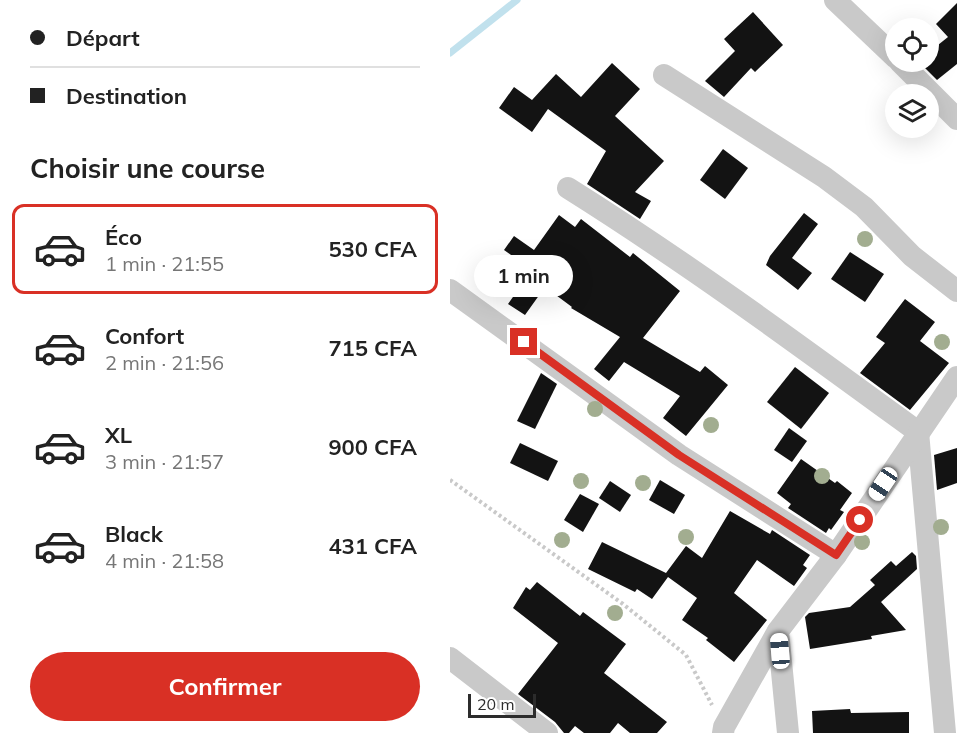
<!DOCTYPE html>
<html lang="fr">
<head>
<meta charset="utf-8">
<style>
  body { margin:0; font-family:Mulish,sans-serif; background:#f2f2f2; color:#222; height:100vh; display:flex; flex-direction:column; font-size:22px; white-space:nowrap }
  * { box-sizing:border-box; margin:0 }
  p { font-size:20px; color:#767676 }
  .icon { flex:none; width:33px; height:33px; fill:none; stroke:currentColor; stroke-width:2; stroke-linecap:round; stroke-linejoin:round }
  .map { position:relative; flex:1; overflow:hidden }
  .side { display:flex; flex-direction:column; background:#fff; width:450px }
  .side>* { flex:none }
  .guide { display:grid; align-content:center; height:132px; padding:0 30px; background:#fff }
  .tools { position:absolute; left:435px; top:18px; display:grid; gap:12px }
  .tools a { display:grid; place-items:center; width:54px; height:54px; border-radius:50%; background:#fff; box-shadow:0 6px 24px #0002; font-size:30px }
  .scale { position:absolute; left:18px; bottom:15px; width:68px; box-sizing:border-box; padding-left:6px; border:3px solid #2c2c2c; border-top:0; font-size:16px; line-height:21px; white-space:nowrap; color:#2c2c2c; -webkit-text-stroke:4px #fff; paint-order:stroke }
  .end { position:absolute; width:27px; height:27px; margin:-14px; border:8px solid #d93025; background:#fff; box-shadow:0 0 0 3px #fff }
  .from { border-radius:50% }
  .bubble { position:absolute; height:42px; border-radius:21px; background:#fff; box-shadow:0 6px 24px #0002; font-size:20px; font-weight:700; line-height:42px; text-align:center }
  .car { position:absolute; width:18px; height:36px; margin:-18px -9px; border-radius:8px; box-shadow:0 0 4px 2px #0007; background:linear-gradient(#fff 24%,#345 0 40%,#fff 0 76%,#345 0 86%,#fff 0) }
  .guide b { display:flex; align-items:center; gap:21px; height:57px; font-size:22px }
  .guide b+b { border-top:2px solid #e0e0e0 }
  .guide i { width:15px; height:15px; background:#222 }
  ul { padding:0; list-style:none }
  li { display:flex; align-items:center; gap:18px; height:90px; margin:0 12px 9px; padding:0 18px; border:3px solid transparent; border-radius:12px }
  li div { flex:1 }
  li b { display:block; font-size:22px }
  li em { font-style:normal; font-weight:700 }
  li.current { border-color:#d93025 }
  li>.icon { width:54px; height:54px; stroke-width:1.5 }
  h2 { padding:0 30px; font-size:27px; line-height:72px }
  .primary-button { display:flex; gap:12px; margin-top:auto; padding:12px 30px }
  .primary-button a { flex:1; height:69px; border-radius:36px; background:#d93025; color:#fff; font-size:24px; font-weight:700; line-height:69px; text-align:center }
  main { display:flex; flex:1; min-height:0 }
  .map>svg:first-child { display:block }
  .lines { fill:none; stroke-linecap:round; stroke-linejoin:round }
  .stream { stroke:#c1e1ed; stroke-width:7 }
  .building { fill:#131313 }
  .path { stroke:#c9c9c9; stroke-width:4; stroke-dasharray:3 3; stroke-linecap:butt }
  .minor { stroke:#c9c9c9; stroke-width:22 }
  .tree { fill:#a2ad90 }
  .route { stroke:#d93025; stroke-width:8 }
</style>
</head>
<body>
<main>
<section class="side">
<div class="guide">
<b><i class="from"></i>Départ</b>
<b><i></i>Destination</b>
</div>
<h2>Choisir une course</h2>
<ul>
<li class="current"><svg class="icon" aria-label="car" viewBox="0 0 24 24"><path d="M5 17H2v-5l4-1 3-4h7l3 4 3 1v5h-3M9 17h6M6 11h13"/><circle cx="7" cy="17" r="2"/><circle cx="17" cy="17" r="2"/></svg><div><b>Éco</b><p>1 min · 21:55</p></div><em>530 CFA</em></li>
<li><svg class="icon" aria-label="car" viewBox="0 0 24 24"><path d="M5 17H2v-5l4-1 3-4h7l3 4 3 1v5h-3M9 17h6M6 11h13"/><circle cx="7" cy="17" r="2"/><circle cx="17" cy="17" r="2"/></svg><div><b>Confort</b><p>2 min · 21:56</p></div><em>715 CFA</em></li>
<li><svg class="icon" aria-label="car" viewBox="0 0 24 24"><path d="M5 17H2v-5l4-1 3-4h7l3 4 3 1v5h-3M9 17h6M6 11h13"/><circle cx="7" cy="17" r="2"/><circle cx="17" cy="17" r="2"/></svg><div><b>XL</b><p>3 min · 21:57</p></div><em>900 CFA</em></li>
<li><svg class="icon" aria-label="car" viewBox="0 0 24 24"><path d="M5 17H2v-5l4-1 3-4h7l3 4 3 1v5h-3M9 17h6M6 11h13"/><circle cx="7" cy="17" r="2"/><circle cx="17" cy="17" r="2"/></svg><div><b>Black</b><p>4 min · 21:58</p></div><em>431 CFA</em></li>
</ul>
<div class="primary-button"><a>Confirmer</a></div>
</section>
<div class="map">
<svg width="507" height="733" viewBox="0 0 507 733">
  <rect width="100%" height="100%" fill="#fff"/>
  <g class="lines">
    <polyline class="stream" points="0,53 67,0"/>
  </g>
  <g class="building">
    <polygon points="507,3 507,64 487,80 469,62 478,62 478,53 498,37 486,24"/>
    <polygon points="303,12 333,45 305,72 301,68 274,97 255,81 285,51 274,39"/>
    <polygon points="162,63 190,89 165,116 214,161 185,192 201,201 190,219 137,184 156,151 98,109 82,132 49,108 64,87 82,100 106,74 131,97"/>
    <polygon points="273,149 298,168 275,199 250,180"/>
    <polygon points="354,213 368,224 342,258 362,273 348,290 316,265 320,256"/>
    <polygon points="109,215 125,227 131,219 180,257 183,253 230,291 193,338 250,372 255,366 278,385 236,436 213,418 230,396 174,362 159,381 144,369 170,337 121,308 122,307 95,287 75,315 58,304 82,270 54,250 64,236 84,250"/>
    <polygon points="400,252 434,274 415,302 381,279"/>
    <polygon points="455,299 485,322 470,341 499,363 460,410 410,373 435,343 426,337"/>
    <polygon points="345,367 379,393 351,429 317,402"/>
    <polygon points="91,373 107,384 85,429 67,421"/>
    <polygon points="339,428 357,441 342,462 324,450"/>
    <polygon points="70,443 108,461 98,481 60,463"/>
    <polygon points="507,448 507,483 487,490 484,455"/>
    <polygon points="351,459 385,483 387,481 402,493 390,510 394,512 381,530 379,528 376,533 338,508 341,504 327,493"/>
    <polygon points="210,480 235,495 224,514 199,500"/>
    <polygon points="160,481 181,495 170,512 149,498"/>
    <polygon points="130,494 149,504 133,532 114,520"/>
    <polygon points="280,511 320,534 322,530 360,555 353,565 357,568 344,586 307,560 284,593 317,620 284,662 256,640 258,638 232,620 247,598 218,577 202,599 187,589 185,592 138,569 152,542 216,573 236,546 252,558"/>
    <polygon points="462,552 466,556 467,569 431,602 456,630 421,636 422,639 360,649 355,617 359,613 400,607 425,585 420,580 441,561 446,566"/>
    <polygon points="87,582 130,616 133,612 176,644 154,673 217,722 207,733 180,733 168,723 160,733 134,733 125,726 119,733 114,733 105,722 68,694 108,643 63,608 76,587 80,590"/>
    <polygon points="400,709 401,713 459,712 459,733 363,733 362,711"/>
  </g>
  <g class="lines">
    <polyline class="path" points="0,480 173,604 236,655 262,705"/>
    <g class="minor">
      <polyline points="385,0 446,58"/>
      <polyline points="450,62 507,119"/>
      <polyline points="214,75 374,177 414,207 462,256 507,291"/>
      <path d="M118 188C239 264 353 348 468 432L495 733"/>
      <polyline points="0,290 229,455 386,555"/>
      <polyline points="0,658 97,733"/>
      <polyline points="273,733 274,727 328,631"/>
      <polyline points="338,733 328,631 386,555 507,377"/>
    </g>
  </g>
  <g class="tree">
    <circle cx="415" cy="239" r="8"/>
    <circle cx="492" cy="342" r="8"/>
    <circle cx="145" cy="409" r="8"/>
    <circle cx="261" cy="425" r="8"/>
    <circle cx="372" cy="476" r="8"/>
    <circle cx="131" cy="481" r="8"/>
    <circle cx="193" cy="483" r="8"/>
    <circle cx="491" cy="527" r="8"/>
    <circle cx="236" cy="537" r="8"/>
    <circle cx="112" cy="540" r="8"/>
    <circle cx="412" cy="542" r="8"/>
    <circle cx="165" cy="613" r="8"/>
  </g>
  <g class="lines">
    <polyline class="route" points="74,342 229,455 386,555 410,520"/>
  </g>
</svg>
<div class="tools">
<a><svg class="icon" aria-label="locate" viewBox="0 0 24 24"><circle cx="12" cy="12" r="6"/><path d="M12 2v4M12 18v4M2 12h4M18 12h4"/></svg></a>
<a><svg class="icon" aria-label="layers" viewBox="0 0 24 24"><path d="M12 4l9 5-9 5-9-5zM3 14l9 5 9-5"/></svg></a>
</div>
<div class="scale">20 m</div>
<i class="end from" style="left:410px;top:520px"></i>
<i class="end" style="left:74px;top:342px"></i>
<div class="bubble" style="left:24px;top:255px;width:99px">1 min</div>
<i class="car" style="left:433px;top:484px;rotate:214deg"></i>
<i class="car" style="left:330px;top:651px;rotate:355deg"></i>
</div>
</main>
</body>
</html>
